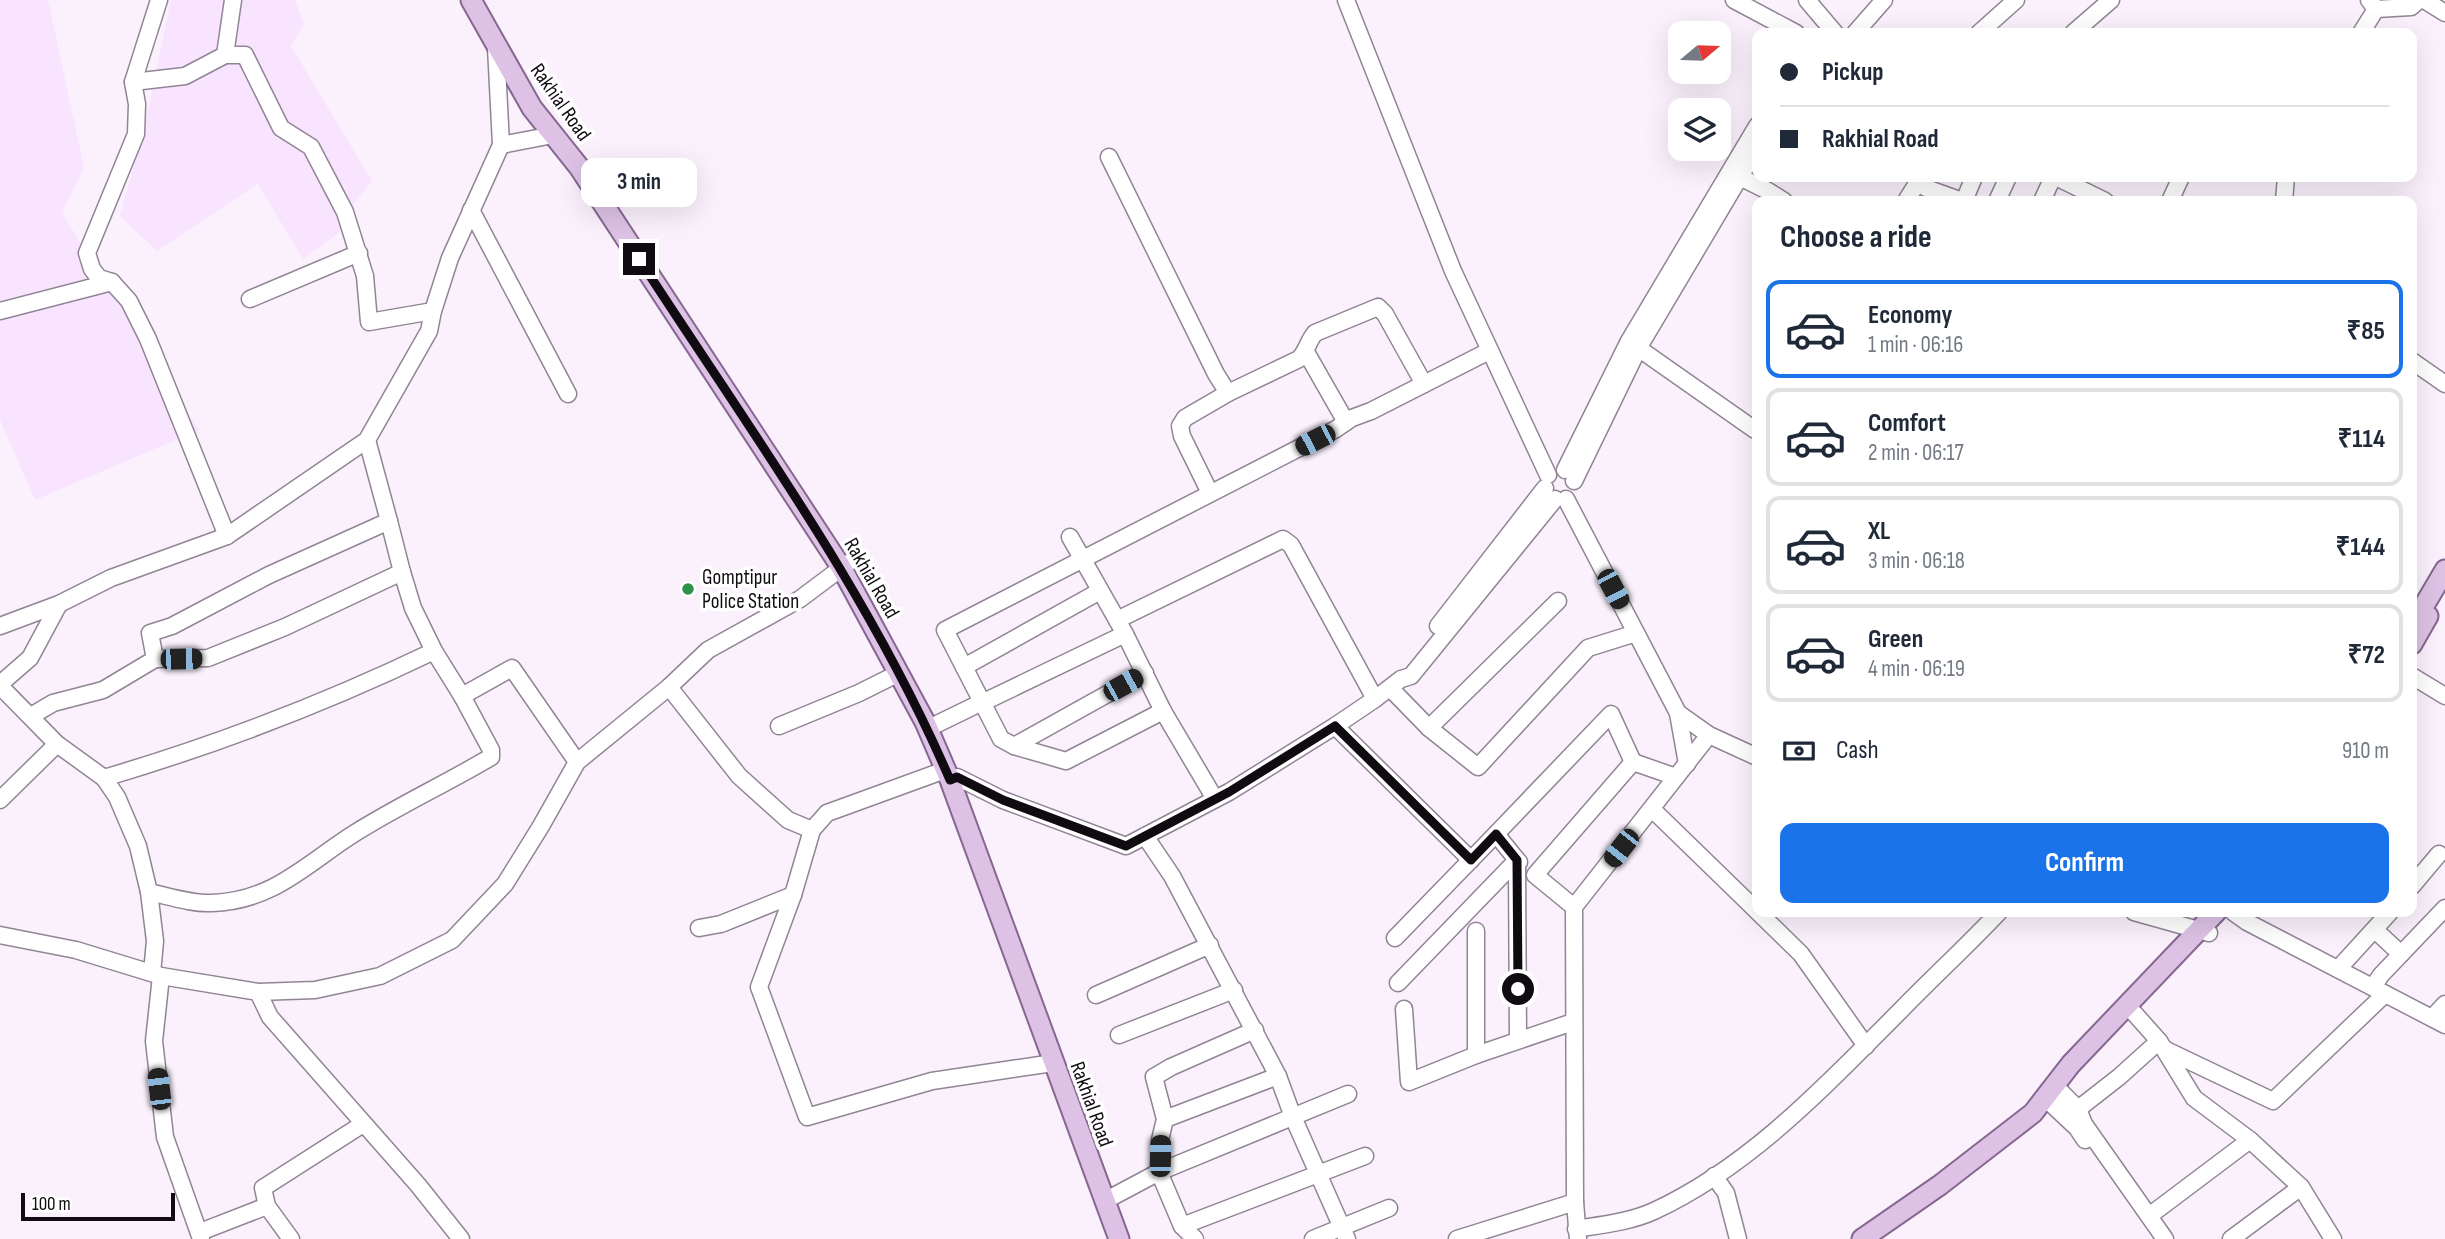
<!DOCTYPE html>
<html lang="en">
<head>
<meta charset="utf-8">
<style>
  body { margin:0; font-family:"Sofia Sans Condensed",sans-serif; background:#f6f6f7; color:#1f2937; height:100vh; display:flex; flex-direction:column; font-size:26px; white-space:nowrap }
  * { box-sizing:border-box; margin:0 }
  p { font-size:23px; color:#747a83 }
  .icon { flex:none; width:38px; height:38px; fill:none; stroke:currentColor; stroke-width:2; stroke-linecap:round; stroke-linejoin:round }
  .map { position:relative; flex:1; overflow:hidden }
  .panel { position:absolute; left:1752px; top:196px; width:665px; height:721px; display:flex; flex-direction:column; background:#fff; border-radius:14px; box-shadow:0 7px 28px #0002 }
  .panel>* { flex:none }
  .banner { position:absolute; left:1752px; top:28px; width:665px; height:154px; border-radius:14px; box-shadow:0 7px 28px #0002; display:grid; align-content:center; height:154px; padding:0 28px; background:#fff }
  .needle { width:46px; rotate:71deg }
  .buttons { position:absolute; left:1668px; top:21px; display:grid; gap:14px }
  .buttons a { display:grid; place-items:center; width:63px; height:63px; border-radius:14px; background:#fff; box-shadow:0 7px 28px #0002; font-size:35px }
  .scale { position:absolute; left:21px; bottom:18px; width:154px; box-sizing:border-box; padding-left:7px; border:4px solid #100b11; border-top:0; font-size:19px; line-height:24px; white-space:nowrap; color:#100b11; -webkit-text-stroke:5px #fff; paint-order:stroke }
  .end { position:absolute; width:32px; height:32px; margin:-16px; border:9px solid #100b11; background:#fff; box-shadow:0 0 0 4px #fff }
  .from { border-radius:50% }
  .bubble { position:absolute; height:49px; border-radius:14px; background:#fff; box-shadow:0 7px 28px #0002; font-size:23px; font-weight:700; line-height:49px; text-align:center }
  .car { position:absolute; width:21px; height:42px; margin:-21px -10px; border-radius:9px; box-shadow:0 0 5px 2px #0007; background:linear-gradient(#222 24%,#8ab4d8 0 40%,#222 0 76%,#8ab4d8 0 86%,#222 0) }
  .banner b { display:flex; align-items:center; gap:24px; height:66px; font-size:26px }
  .banner b+b { border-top:2px solid #e0e1e3 }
  .banner i { width:18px; height:18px; background:#1f2937 }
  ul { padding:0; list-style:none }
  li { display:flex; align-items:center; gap:21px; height:98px; margin:0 14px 10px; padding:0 14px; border:4px solid #e0e1e3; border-radius:14px }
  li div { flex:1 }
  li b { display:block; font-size:26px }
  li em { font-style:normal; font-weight:700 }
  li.on { border-color:#1a73e8 }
  li>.icon { width:63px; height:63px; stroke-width:1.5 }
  h2 { padding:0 28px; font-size:32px; line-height:84px }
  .pay { display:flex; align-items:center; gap:18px; height:77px; padding:0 28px; font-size:26px }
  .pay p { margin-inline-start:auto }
  .button { display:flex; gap:14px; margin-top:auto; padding:14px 28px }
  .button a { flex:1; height:80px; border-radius:14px; background:#1a73e8; color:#fff; font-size:28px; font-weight:700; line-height:80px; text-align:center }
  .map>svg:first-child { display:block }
  .built { fill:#f8e4fe }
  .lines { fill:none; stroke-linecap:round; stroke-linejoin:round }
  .minor-casing { stroke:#918495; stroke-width:19 }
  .major-casing { stroke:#86678f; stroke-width:23 }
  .minor { stroke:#fff; stroke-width:16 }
  .major { stroke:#ddc2e5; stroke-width:19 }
  .route { stroke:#100b11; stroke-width:9 }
  .poi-dot { fill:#2c944a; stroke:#fff; stroke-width:2.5 }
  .labels { text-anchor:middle; stroke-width:7; stroke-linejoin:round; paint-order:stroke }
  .street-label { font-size:21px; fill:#100b11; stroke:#fff }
  .poi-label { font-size:21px; fill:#100b11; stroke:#fff; text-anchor:start }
</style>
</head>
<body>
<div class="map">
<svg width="2445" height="1239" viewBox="0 0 2445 1239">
  <rect width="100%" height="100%" fill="#faf1fd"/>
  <g class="built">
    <polygon points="0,0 48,0 84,168 62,213 199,430 35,500 0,420"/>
    <polygon points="171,0 295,0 304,24 291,46 372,181 353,204 355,221 303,259 258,184 157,251 120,216 146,121"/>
  </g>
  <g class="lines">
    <defs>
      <g id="minor">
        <polyline points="159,0 133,82 137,104 136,134 87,253 92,269 99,278 112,282 129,301 148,339 227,536"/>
        <polyline points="1346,0 1453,271 1548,475"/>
        <polyline points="1734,0 1796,33"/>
        <polyline points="1807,0 1835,33"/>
        <polyline points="2424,0 2445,13"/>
        <polyline points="2376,9 2411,7 2419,0"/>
        <polyline points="1855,33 1884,0"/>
        <polyline points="1979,33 2016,0"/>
        <polyline points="2073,33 2111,0"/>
        <polyline points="2361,33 2376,9 2369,0"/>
        <polyline points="225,55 245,55 281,128 311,147 345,212 365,276 369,322 433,311"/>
        <polyline points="133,82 185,76 225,55 233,0"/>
        <polyline points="501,145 553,135"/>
        <path d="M1109 157 1216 374 1228 393 1299 359C1307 351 1308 341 1315 333L1378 307 1385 314 1424 384"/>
        <polyline points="1740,177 1768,191 1784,201"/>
        <polyline points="2056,177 2105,201"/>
        <polyline points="1926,188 1962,201"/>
        <polyline points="1906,201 1921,177"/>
        <polyline points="1964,201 1974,177"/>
        <polyline points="1997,201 2008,177"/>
        <polyline points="2042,201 2053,177"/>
        <polyline points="2170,201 2181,177"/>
        <polyline points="2284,201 2286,177"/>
        <polyline points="471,210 568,394"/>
        <polyline points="250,299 359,253"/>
        <polyline points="0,311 112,282"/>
        <polyline points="1631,343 1755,430"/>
        <polyline points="1306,352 1346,422"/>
        <polyline points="2412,361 2445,384"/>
        <polyline points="1565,470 1629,341 1757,126"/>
        <polyline points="1574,481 1639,347 1757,148"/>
        <polyline points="1210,493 1182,436 1180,426 1185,418 1228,393"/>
        <polyline points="1566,499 1678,713 1687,764"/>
        <polyline points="389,521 402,572"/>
        <polyline points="1070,537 1125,634 1163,711 1215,799"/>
        <polyline points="1117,620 1283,539 1291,545 1375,699"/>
        <polyline points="0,626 59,604 111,578 227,536 367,440 429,331 433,311 450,258 501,145 496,47"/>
        <polyline points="1438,626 1545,488"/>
        <polyline points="155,659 208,658 285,627 402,572 413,608 434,651"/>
        <polyline points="964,667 1100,591"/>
        <polyline points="2412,676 2445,696"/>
        <polyline points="0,684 30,658 59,604"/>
        <polyline points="0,686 57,744 104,778 117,797 138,846 149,892 155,941 152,973"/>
        <polyline points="669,687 739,776 788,820 812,830"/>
        <polyline points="1390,688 1429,728 1478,767 1588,648 1636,633"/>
        <polyline points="462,696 512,668 577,762"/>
        <polyline points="990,699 1125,634"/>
        <polyline points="1163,711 1066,761 1014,746 1001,739 945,630 1336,429 1352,418 1371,411 1489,351"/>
        <polyline points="1678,713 1709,735 1757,757"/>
        <polyline points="31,716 53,703 103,690 155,659 150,633 172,626 269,575 389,521 367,440"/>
        <polyline points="935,725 974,706"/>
        <polyline points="779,726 859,693 899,673"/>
        <polyline points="1335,726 1471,860"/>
        <polyline points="1429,728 1558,601"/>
        <polyline points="1014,746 1145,673"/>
        <path d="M104 778C219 744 326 703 434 651L462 696 491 750V757C447 783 398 806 355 833 307 863 274 901 212 903 192 904 168 896 149 892"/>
        <polyline points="950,780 957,777 1003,800 1126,846 1229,792 1335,726 1375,699 1401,679 1411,676 1555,499"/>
        <polyline points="0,800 57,744"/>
        <polyline points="1652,809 1757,911"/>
        <polyline points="1145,836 1172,876 1278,1076 1293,1117 1347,1239"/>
        <polyline points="2412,886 2439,854"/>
        <polyline points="793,895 759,987 807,1117 932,1081 1053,1063"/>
        <polyline points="1574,907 1535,875 1633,762 1676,777"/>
        <polyline points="1758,912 1801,954 1866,1046"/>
        <polyline points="2134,912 2209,933"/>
        <polyline points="2233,912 2247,922 2445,1025"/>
        <polyline points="699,928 721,924 793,895 812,830 827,813 945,770"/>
        <polyline points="2375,930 2401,954"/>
        <polyline points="0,935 76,950 161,976 258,992 270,1017 418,1185 461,1239"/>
        <polyline points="1395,938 1496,834"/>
        <polyline points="2338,969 2390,912"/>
        <polyline points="161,976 154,1041 165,1137 201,1239"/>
        <polyline points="1398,983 1517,860 1519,862"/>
        <polyline points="2373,987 2381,975 2445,908"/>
        <polyline points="258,992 315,990 380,976 452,940 505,884 541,826 577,762 669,687 708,650 800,599 848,563"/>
        <polyline points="1096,995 1210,945"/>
        <polyline points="1404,1009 1409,1082 1476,1055 1573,1022"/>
        <polyline points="2134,1013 2159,1041 2194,1098 2250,1140"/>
        <polyline points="2432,1018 2445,1004"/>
        <polyline points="1119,1035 1234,990"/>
        <polyline points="1518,1040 1517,860 1496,834 1611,714 1633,762"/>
        <polyline points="2164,1049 2273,1101 2385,994"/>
        <polyline points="1476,1055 1476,931"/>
        <polyline points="2055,1086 2078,1109 2084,1124 2165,1239"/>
        <polyline points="2045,1098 2077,1128 2085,1140"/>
        <polyline points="2078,1109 2119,1077 2159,1041"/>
        <polyline points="1165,1119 1278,1076"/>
        <polyline points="1714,1176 1726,1193 1738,1239"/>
        <polyline points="2301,1187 2333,1239"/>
        <polyline points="1112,1197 1159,1172 1348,1094"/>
        <polyline points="2149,1216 2250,1140 2301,1187 2231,1239"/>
        <polyline points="1182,1226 1365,1156"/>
        <path d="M1576 1229C1601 1225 1630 1222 1654 1211 1751 1166 1826 1085 1901 1010 1933 977 1967 946 1999 912"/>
        <polyline points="200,1232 267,1206"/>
        <polyline points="291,1239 267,1206 263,1188 363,1124"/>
        <polyline points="1195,1239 1182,1226 1159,1172 1160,1140 1165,1119 1154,1077 1171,1067 1255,1030"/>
        <polyline points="1313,1239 1389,1208"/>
        <polyline points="1457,1239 1575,1202"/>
        <polyline points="1578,1239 1575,1202 1574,907 1709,735"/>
      </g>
      <g id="major">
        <polyline points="471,0 532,108 579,167 841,567 925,722 950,780 1119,1239"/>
        <polyline points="2412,626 2445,570"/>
        <polyline points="2412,644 2428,616"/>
        <polyline points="1862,1239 1940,1185 2033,1113 2071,1064 2216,912"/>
      </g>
    </defs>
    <use href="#minor" class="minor-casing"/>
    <use href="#major" class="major-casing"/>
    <use href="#minor" class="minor"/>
    <use href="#major" class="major"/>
  </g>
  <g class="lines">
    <path class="route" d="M639 259C749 429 870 593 950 780L957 777 1003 800 1126 846 1229 792 1335 726 1471 860 1496 834 1517 860 1518 989"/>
  </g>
  <circle class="poi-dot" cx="688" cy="589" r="7"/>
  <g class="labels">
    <g class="street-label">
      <text transform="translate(561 102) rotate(55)" y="7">Rakhial Road</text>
      <text transform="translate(872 578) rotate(60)" y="7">Rakhial Road</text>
      <text transform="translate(1092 1104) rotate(70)" y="7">Rakhial Road</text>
    </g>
    <g class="poi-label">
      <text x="702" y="584">Gomptipur<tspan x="702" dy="24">Police Station</tspan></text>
    </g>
  </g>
</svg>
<div class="buttons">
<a><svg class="needle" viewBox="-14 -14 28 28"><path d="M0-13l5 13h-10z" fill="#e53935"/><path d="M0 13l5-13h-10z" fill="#747a83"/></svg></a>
<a><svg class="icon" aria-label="layers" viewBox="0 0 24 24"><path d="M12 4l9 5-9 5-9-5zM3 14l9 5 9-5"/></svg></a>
</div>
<div class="scale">100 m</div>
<i class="end from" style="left:1518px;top:989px"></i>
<i class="end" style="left:639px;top:259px"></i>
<div class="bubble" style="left:581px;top:158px;width:116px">3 min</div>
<i class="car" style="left:1315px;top:440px;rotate:243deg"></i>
<i class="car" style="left:1613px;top:589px;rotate:152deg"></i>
<i class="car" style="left:181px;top:659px;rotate:89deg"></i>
<i class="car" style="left:1123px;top:685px;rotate:61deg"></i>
<i class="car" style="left:1621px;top:848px;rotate:218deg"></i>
<i class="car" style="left:159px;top:1089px;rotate:353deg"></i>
<i class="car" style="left:1160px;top:1156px;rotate:1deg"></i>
<div class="banner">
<b><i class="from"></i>Pickup</b>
<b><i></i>Rakhial Road</b>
</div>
<section class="panel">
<h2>Choose a ride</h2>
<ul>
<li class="on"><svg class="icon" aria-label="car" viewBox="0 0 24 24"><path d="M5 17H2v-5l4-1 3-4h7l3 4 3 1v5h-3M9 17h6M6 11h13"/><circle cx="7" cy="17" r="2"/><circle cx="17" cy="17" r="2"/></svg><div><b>Economy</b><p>1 min · 06:16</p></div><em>₹85</em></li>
<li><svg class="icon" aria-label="car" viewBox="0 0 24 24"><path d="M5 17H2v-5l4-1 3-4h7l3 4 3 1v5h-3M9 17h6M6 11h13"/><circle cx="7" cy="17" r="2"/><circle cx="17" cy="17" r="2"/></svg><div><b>Comfort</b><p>2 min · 06:17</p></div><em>₹114</em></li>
<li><svg class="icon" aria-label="car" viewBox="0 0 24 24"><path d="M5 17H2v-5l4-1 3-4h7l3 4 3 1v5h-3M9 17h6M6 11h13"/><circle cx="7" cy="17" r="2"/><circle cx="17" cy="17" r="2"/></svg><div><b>XL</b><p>3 min · 06:18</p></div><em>₹144</em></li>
<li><svg class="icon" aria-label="car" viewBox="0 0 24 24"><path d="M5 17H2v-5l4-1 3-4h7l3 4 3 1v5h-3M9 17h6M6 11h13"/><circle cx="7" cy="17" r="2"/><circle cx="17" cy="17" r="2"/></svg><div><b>Green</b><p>4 min · 06:19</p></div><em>₹72</em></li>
</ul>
<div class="pay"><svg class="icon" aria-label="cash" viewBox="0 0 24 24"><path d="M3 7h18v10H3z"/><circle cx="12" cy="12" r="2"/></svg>Cash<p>910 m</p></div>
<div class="button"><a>Confirm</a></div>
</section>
</div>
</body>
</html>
